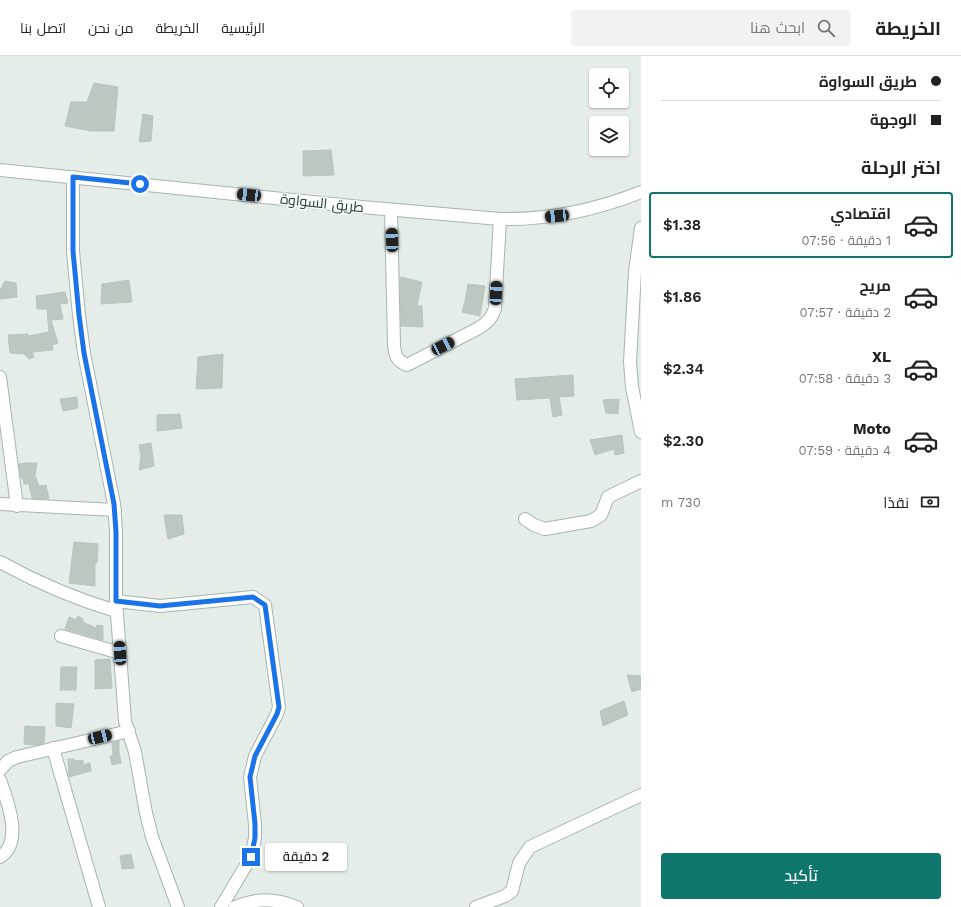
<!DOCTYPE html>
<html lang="ar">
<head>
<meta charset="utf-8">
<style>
  body { margin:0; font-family:"Work Sans",Cairo,sans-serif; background:#f2f2f2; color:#222; direction:rtl; height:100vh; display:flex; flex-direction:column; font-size:15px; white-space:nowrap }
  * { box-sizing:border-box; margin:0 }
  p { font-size:13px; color:#767676 }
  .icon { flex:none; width:22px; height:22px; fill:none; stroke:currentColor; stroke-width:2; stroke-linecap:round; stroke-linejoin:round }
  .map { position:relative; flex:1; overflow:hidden; direction:ltr }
  .side { display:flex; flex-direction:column; background:#fff; width:320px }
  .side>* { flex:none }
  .guide { display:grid; align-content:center; height:88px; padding:0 20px; background:#fff }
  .fabs { position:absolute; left:589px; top:12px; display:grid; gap:8px }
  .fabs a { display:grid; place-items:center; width:40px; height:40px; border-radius:4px; background:#fff; box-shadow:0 1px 3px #0004; font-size:20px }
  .end { position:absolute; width:18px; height:18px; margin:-9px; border:5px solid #1a73e8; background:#fff; box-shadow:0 0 0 2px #fff }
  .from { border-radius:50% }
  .bubble { position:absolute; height:28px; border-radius:4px; background:#fff; box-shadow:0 1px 3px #0004; font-size:13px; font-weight:600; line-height:28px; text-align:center; direction:rtl }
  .car { position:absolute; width:12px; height:24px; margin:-12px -6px; border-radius:5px; box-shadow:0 0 3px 1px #0007; background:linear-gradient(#222 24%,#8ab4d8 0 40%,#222 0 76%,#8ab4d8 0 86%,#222 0) }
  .guide b { display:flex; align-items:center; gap:14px; height:38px; font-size:15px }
  .guide b+b { border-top:1px solid #e0e0e0 }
  .guide i { width:10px; height:10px; background:#222 }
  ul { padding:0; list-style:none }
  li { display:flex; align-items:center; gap:12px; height:66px; margin:0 8px 6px; padding:0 12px; border:2px solid transparent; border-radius:4px }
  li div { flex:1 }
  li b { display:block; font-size:15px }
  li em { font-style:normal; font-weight:600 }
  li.selected { border-color:#0f766e }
  li>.icon { width:36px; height:36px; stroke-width:1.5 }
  h2 { padding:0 20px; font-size:18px; line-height:48px }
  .pay { display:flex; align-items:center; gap:10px; height:44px; padding:0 20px; font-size:15px }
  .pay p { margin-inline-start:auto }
  .action { display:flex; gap:8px; margin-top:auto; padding:8px 20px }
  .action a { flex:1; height:46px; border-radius:4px; background:#0f766e; color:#fff; font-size:16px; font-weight:600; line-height:46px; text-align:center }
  header { display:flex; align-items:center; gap:24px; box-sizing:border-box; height:56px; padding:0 20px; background:#fff; border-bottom:1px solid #e0e0e0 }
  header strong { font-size:19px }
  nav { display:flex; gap:22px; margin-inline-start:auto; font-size:14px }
  .search { width:280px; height:36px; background:#f2f2f2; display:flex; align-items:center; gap:10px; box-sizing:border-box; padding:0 14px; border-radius:4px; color:#767676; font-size:15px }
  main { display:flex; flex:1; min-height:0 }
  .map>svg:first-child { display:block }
  .building { fill:#bac8c0; stroke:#b7c7be }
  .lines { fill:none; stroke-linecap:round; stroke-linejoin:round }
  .minor-casing { stroke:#a7b5ae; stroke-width:14 }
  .minor { stroke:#fff; stroke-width:12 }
  .route { stroke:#1a73e8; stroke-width:5 }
  .labels { text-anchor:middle; stroke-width:3.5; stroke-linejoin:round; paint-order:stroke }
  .street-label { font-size:14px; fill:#243e33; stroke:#f5faf7 }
</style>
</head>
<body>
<header>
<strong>الخريطة</strong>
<div class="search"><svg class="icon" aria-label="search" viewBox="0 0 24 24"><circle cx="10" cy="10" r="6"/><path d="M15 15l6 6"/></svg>ابحث هنا</div>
<nav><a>الرئيسية</a><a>الخريطة</a><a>من نحن</a><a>اتصل بنا</a></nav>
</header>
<main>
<section class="side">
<div class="guide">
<b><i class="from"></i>طريق السواوة</b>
<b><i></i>الوجهة</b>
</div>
<h2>اختر الرحلة</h2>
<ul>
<li class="selected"><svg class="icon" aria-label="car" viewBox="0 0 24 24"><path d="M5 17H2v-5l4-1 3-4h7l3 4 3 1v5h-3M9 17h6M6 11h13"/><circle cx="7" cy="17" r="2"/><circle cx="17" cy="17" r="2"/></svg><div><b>اقتصادي</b><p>1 دقيقة · 07:56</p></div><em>$1.38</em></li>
<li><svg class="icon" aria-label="car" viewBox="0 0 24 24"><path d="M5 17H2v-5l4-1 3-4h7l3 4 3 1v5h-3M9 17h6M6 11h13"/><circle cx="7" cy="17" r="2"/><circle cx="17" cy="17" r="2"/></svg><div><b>مريح</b><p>2 دقيقة · 07:57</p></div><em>$1.86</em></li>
<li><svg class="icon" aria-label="car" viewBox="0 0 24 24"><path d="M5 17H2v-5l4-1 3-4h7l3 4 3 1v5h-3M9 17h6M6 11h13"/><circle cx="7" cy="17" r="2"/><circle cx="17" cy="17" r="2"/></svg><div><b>XL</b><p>3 دقيقة · 07:58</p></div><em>$2.34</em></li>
<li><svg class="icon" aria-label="car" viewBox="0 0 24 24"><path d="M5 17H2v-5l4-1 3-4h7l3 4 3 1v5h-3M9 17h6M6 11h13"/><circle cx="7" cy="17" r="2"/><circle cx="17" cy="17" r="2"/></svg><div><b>Moto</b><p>4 دقيقة · 07:59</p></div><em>$2.30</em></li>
</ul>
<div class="pay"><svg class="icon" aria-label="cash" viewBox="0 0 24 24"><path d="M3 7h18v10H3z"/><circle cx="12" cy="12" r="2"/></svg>نقدًا<p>730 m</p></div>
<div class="action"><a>تأكيد</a></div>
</section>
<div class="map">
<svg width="641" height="851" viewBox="0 0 641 851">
  <rect width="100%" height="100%" fill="#e4ede8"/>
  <g class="building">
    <polygon points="94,27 118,31 114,75 91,75 65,70 71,46 87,46"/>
    <polygon points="143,58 153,60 151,85 139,86"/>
    <polygon points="331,94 334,119 303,120 303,95"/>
    <polygon points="401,221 422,226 417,250 422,250 423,271 401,270 400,227"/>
    <polygon points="129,224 132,246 101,248 102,228"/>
    <polygon points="5,225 16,227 17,241 0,243 0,234"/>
    <polygon points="468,228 485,230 480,260 462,256 465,245"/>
    <polygon points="65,236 68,247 60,248 63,263 51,264 58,287 52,289 53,294 32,296 34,301 29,303 24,298 10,297 8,279 28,278 28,280 49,276 47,253 37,253 36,240"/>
    <polygon points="223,298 222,332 196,333 198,301"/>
    <polygon points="573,319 574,340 559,341 562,359 553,361 550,342 517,344 515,323"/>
    <polygon points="77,341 78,352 63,355 60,343"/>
    <polygon points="619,343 618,358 606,357 603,344"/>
    <polygon points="180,358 182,372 157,375 157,359"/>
    <polygon points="622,379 624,397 615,399 614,393 595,399 590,384"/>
    <polygon points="151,387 154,410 139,414 141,400 139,389"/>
    <polygon points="25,407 37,407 35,419 39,430 46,429 49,443 32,442 29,428 24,428 23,423 21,422 19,408"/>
    <polygon points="164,459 182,459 184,478 168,483"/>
    <polygon points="74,486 98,488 97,507 95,507 95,530 69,527"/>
    <polygon points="78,560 83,563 83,566 96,572 97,569 103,570 103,584 65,573 69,561 76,564"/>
    <polygon points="110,603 112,632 95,633 95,604"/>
    <polygon points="61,611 77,611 76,634 60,634"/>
    <polygon points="627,619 641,620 641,633 632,636"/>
    <polygon points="624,645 628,659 603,670 600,655"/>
    <polygon points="56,647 74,648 71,672 56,670"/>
    <polygon points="25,670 45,671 44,687 36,689 24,688"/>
    <polygon points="119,685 119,696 121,707 112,709 110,700 113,700 112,687"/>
    <polygon points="68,703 74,703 75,705 83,704 83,709 90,707 91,715 69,721"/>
    <polygon points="131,798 134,812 122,813 120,800"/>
  </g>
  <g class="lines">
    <defs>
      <g id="minor">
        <path d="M0 114 362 151 500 163C549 164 596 154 641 136"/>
        <polyline points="73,121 73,195 79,259 84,297 114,448 116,475 116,545 125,665 135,696 146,757 152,781 178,851"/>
        <path d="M391 154 394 289C395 300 397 305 407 309L479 272C488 266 492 262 495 252L500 163"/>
        <polyline points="641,172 635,215 630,306 632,331 641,376"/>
        <polyline points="0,321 17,450"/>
        <polyline points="0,448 115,454"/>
        <polyline points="525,463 534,469 545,473 591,465 601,459 608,441 641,425"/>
        <path d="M0 506C38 527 75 543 116 555"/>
        <polyline points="116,545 160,550 253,541 265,549 279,651 277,658 255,700 250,721 255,768 255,782 251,801 221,851"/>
        <polyline points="61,580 120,597"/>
        <polyline points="53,692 99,851"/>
        <polyline points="0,714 8,705 17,701 129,675"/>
        <path d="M0 724C7 744 24 786 0 801"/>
        <path d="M235 851C257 842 274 842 297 851"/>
        <polyline points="476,851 505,840 512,835 519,807 530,791 641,739"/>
      </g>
    </defs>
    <use href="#minor" class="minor-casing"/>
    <use href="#minor" class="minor"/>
  </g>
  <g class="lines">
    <polyline class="route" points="140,128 73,121 73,195 79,259 84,297 114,448 116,476 116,545 160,550 253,541 265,549 279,651 277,658 255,700 250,721 255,768 255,782 251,801"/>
  </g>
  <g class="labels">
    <g class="street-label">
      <text transform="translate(322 147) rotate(6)" y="5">طريق السواوة</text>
    </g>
  </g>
</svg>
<div class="fabs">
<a><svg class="icon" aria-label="locate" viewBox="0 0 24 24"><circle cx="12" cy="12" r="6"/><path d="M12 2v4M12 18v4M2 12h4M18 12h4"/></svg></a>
<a><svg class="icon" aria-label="layers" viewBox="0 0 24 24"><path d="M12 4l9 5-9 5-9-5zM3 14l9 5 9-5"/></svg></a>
</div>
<i class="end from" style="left:140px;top:128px"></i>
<i class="end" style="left:251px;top:801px"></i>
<div class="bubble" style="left:265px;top:787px;width:82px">2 دقيقة</div>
<i class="car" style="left:249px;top:139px;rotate:276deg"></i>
<i class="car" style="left:557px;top:160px;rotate:264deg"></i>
<i class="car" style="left:392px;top:184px;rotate:358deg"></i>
<i class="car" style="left:496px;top:237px;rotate:3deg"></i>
<i class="car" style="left:443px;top:290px;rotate:63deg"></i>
<i class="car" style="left:120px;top:597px;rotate:356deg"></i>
<i class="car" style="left:100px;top:681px;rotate:77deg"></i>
</div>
</main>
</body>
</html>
